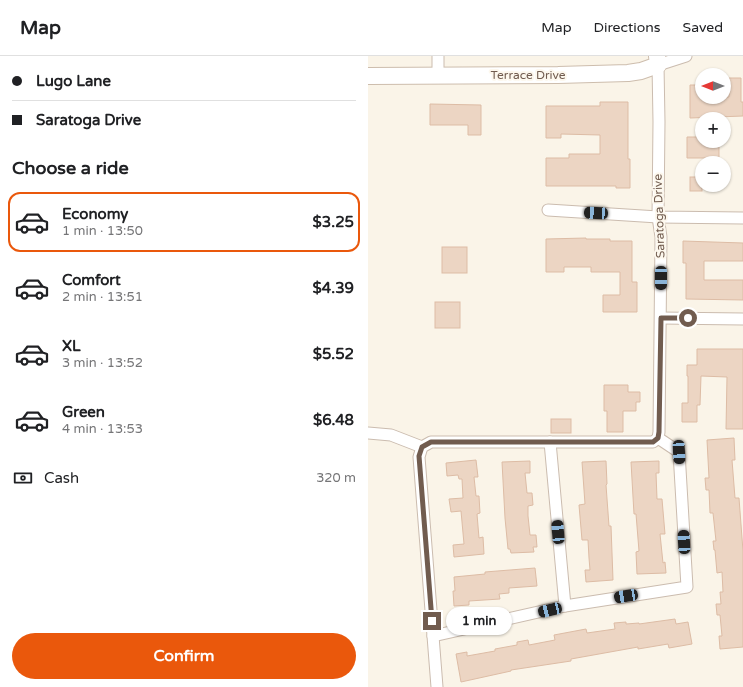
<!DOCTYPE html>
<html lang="en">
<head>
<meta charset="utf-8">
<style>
  body { margin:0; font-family:"Varela Round",sans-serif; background:#f2f2f2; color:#202124; height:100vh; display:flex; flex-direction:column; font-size:15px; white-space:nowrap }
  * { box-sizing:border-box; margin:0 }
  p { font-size:13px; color:#757577 }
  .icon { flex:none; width:22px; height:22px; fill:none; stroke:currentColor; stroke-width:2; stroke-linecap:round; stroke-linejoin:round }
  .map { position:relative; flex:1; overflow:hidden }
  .details { display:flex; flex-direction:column; background:#fff; width:368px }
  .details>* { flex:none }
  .guide { display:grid; align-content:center; height:88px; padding:0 12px; background:#fff }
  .needle { width:26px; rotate:270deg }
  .tools { position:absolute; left:327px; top:12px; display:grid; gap:8px }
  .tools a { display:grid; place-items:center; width:36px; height:36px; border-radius:50%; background:#fff; box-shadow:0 1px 3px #0004; font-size:20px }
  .end { position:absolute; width:18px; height:18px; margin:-9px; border:5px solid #715c4f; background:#fff; box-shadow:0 0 0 2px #fff }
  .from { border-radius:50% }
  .bubble { position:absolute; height:28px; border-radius:14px; background:#fff; box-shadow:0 1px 3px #0004; font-size:13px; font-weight:800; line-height:28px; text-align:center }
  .car { position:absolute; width:12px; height:24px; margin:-12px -6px; border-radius:5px; box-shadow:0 0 3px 1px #0007; background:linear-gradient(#222 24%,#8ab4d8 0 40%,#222 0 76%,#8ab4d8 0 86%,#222 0) }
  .guide b { display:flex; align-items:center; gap:14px; height:38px; font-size:15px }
  .guide b+b { border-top:1px solid #e0e0e0 }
  .guide i { width:10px; height:10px; background:#202124 }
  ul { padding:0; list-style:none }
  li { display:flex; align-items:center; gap:12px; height:60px; margin:0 8px 6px; padding:0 4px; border:2px solid transparent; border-radius:12px }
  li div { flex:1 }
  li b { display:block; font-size:15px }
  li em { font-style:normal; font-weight:800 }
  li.active { border-color:#ea580c }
  li>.icon { width:36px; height:36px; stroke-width:1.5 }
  h2 { padding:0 12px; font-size:18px; line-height:48px }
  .pay { display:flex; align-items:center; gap:10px; height:44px; padding:0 12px; font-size:15px }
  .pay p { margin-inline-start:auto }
  .primary-button { display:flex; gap:8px; margin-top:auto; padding:8px 12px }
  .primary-button a { flex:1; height:46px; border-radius:24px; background:#ea580c; color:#fff; font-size:16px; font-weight:800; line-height:46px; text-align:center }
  header { display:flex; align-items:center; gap:24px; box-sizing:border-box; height:56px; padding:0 20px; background:#fff; border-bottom:1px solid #e0e0e0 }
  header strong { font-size:19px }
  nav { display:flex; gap:22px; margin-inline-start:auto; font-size:14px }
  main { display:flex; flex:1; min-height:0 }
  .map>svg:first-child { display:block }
  .building { fill:#ecd5c3; stroke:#ddbca5 }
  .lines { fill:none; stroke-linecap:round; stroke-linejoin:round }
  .street-casing { stroke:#cbbcaf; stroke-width:13 }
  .secondary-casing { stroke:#cdbdad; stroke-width:18 }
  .street { stroke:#fff; stroke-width:11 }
  .secondary { stroke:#fff; stroke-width:16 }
  .route { stroke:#715c4f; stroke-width:5 }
  .labels { text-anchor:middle; stroke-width:4; stroke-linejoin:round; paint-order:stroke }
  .street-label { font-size:12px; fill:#715c4f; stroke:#fdf8ee }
</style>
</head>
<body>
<header>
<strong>Map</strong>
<nav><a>Map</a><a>Directions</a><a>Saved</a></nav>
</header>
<main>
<section class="details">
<div class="guide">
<b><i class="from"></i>Lugo Lane</b>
<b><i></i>Saratoga Drive</b>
</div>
<h2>Choose a ride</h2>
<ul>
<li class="active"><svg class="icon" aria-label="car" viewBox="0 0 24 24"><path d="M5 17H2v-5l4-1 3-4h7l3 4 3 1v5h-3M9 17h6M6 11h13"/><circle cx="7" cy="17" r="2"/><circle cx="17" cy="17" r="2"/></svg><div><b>Economy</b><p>1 min · 13:50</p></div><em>$3.25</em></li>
<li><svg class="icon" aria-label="car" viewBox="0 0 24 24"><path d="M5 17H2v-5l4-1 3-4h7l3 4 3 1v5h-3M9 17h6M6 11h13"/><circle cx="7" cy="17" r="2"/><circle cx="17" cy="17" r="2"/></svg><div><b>Comfort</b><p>2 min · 13:51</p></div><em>$4.39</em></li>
<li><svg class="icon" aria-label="car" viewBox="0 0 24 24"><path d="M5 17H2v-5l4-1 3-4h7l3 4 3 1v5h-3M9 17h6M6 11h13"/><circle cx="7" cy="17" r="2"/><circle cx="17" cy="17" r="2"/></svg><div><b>XL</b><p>3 min · 13:52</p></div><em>$5.52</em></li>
<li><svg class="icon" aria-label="car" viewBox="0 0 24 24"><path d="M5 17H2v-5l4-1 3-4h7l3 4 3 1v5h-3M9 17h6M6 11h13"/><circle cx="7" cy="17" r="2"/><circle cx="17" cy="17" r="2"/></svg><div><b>Green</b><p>4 min · 13:53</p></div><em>$6.48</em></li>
</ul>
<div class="pay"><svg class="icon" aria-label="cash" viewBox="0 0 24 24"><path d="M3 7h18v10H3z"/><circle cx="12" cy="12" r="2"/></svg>Cash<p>320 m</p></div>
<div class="primary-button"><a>Confirm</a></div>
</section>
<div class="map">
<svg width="375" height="631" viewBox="0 0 375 631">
  <rect width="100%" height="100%" fill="#faf4e8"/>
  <g class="building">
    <polygon points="361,22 373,22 373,46 375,46 375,60 322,62 322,29 334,29 334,41 361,41"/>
    <polygon points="232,46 260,46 260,103 262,103 262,132 248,132 248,130 178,130 178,102 201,102 201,98 232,98 232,79 193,78 193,82 178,82 178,50 232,50"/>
    <polygon points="62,48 113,49 113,79 100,79 100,69 62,69"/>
    <polygon points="319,81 334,81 334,85 351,85 351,102 319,102"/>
    <rect x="322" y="121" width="12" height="14"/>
    <polygon points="218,182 218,183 242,183 242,185 264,185 264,226 269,226 269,256 235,256 235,239 252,239 252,216 223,216 223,211 196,211 196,216 178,216 178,183"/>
    <polygon points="315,185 375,187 375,205 336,205 336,224 375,224 375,244 318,243 318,207 315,207"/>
    <rect x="74" y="191" width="25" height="26"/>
    <rect x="67" y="246" width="25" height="26"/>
    <polygon points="329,293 375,293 375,373 358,373 359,321 333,320 332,349 329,349 329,366 314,366 314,347 320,347 320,320 319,320 319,309 329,309"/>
    <polygon points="236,329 260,329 260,336 272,336 272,346 268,346 268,355 255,355 255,376 239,376 239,355 236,355"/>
    <rect x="183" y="363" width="20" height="14"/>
    <polygon points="366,382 367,404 364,404 367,442 371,442 375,495 375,591 352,593 351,580 354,580 352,559 349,559 348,548 353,548 352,536 355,536 354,516 349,517 347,494 346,494 345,485 348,485 345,457 342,457 341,434 338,434 337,422 341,422 339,384"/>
    <polygon points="108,404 110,421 106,421 108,440 111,440 112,457 109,458 111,482 115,481 116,498 86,501 85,489 96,488 93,455 83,456 81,443 95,442 94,423 91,423 90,419 79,420 78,407"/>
    <polygon points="162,405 162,417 157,417 159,437 164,437 165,449 160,450 160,460 162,479 168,479 169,491 165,491 166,496 143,497 142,493 140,493 137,462 134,406"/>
    <polygon points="238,405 239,428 238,429 241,470 243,470 245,524 218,526 217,514 222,514 221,502 220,484 214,484 211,449 217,448 214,406"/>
    <polygon points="291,405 291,417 288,417 289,443 294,443 297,478 292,478 295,507 297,506 298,517 269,518 268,496 271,495 268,458 266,458 263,406"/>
    <polygon points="167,512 169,530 141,532 141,537 131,538 132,543 101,545 101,549 86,550 85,535 87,535 86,521 117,518 117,516"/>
    <polygon points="307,563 308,568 320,566 324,588 301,592 300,588 270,593 270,591 203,603 203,605 143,614 143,615 93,626 88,598 99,596 99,600 127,595 127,593 149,589 149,586 160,584 161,589 187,584 186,579 218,573 219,577 247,573 246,567 258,566 258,568 271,567 271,568"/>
  </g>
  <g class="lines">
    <defs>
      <g id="street">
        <polyline points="70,0 70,19"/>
        <polyline points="180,154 290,161 375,162"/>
        <polyline points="293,262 375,263"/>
        <polyline points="0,377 23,379 54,391"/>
        <polyline points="182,386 197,550"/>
        <polyline points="65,580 197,550 319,531 311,396 290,382"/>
        <polyline points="69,631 51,401 54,391 63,386 285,386 290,382 291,376 293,181 290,161 291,66 290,9 318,0"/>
      </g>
      <polyline id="secondary" points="0,20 190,19 260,17 273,15 290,9 289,0"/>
    </defs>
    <use href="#street" class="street-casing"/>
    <use href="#secondary" class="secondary-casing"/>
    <use href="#street" class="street"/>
    <use href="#secondary" class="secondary"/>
  </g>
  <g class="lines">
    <polyline class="route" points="64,565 51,400 54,391 63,386 285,386 290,382 291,376 293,262 320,262"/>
  </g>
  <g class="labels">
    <g class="street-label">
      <text x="160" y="23">Terrace Drive</text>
      <text transform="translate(291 160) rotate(-92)" y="4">Saratoga Drive</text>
    </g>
  </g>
</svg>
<div class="tools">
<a><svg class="needle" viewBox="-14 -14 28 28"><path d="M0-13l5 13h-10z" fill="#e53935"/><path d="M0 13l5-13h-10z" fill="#757577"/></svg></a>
<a>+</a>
<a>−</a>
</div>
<i class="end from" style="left:320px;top:262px"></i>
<i class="end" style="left:64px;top:565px"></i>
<div class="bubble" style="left:78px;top:551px;width:66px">1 min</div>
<i class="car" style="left:228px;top:157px;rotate:273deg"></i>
<i class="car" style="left:293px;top:222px;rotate:180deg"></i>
<i class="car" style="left:311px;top:396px;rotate:177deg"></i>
<i class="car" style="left:190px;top:476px;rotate:355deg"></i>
<i class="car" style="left:316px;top:486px;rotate:357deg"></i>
<i class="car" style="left:258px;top:540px;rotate:261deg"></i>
<i class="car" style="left:182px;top:554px;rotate:257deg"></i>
</div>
</main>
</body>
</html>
